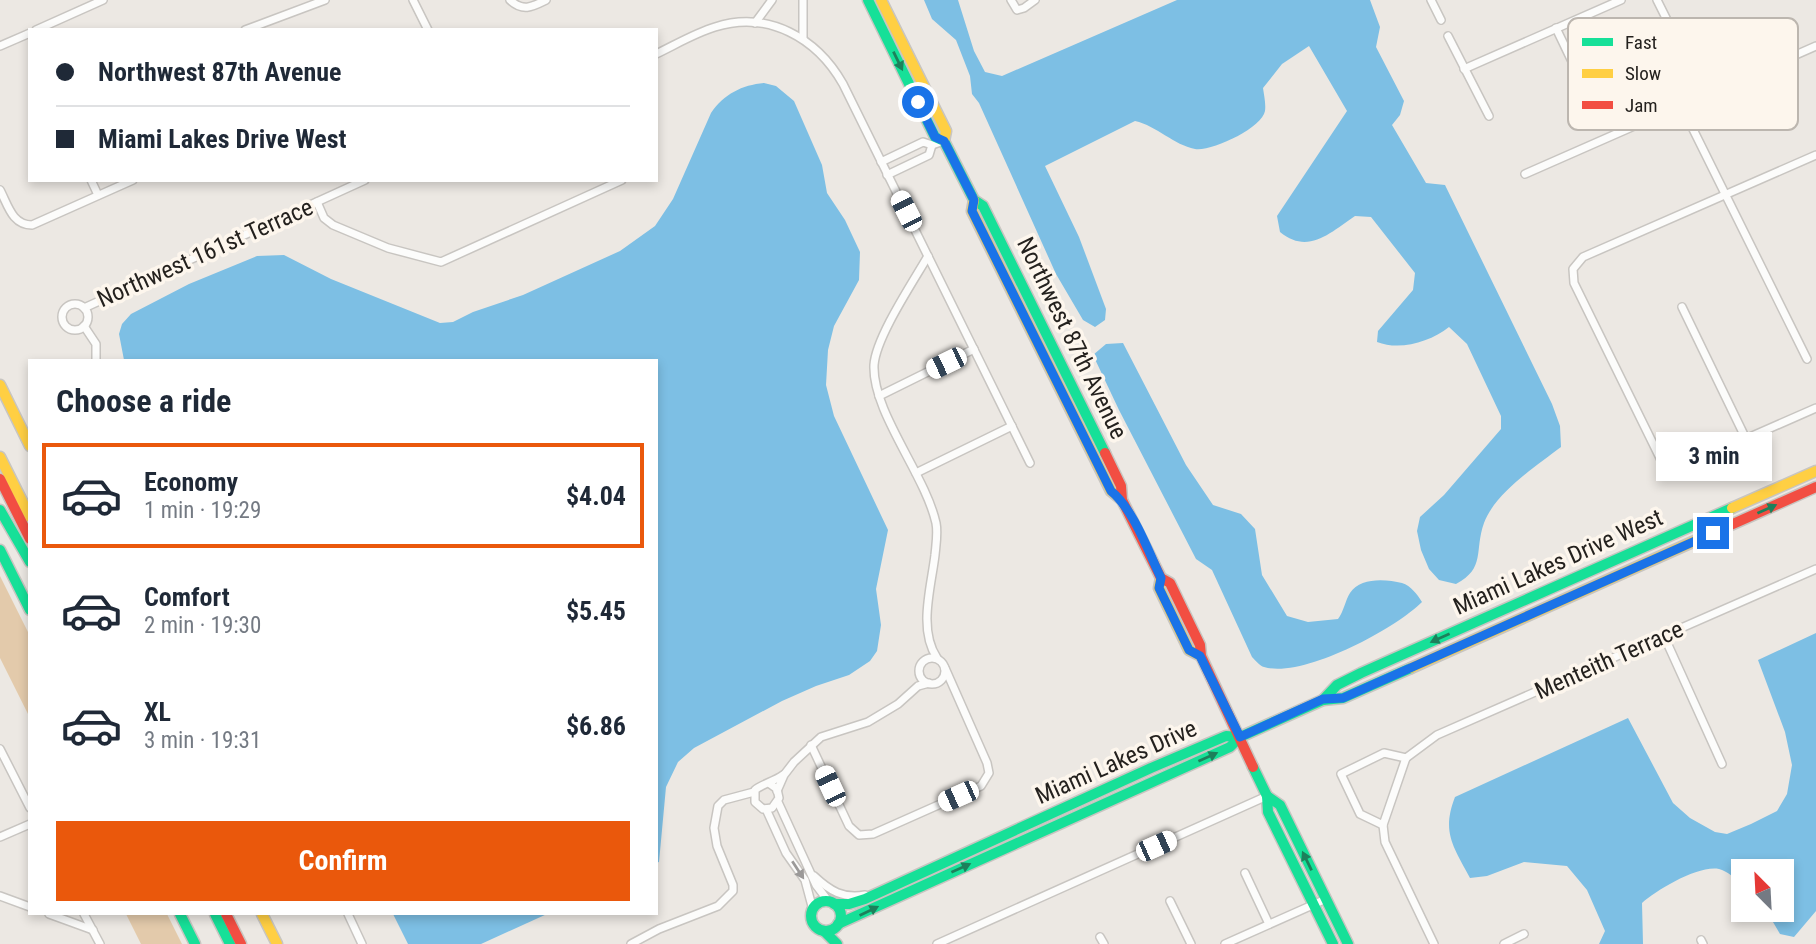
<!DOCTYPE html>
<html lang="en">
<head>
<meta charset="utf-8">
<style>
  body { margin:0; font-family:"Roboto Condensed",sans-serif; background:#f2f2f3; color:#1f2937; height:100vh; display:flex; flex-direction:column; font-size:26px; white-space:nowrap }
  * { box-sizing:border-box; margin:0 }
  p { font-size:23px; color:#747a83 }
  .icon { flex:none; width:38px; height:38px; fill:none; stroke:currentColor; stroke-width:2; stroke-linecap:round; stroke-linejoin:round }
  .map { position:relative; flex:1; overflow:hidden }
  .details { position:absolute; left:28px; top:359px; width:630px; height:556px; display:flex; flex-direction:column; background:#fff; border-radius:0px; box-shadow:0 4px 10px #0003 }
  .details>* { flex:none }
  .banner { position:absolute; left:28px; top:28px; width:630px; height:154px; border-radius:0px; box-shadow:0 4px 10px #0003; display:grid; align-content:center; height:154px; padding:0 28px; background:#fff }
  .needle { width:46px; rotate:336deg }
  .fabs { position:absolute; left:1731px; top:859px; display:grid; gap:14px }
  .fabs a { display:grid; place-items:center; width:63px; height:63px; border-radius:0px; background:#fff; box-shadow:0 4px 10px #0003; font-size:35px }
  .end { position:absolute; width:32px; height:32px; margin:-16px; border:9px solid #1a73e8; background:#fff; box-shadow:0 0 0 4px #fff }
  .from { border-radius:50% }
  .bubble { position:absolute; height:49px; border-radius:0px; background:#fff; box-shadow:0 4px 10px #0003; font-size:23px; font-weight:700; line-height:49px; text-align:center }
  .car { position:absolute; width:21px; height:42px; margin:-21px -10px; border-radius:9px; box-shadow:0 0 5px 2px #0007; background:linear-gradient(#fff 24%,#345 0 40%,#fff 0 76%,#345 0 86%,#fff 0) }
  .banner b { display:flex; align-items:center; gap:24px; height:66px; font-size:26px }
  .banner b+b { border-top:2px solid #e0e1e3 }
  .banner i { width:18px; height:18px; background:#1f2937 }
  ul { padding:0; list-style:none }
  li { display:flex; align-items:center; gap:21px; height:105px; margin:0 14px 10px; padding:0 14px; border:4px solid transparent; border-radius:0px }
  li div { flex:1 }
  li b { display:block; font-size:26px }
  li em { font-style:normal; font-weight:700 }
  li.current { border-color:#ea580c }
  li>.icon { width:63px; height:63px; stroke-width:1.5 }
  h2 { padding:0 28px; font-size:32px; line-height:84px }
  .action { display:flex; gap:14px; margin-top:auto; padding:14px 28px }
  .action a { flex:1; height:80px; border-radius:0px; background:#ea580c; color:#fff; font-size:28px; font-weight:700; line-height:80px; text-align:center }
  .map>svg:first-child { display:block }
  .green { fill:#e3caab }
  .water { fill:#7dbfe4 }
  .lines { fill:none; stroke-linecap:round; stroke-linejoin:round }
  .street-casing { stroke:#c8c5c1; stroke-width:10 }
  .fast-casing { stroke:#c8c5c1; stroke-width:13 }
  .slow-casing { stroke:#c8c5c1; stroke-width:13 }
  .jam-casing { stroke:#c8c5c1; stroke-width:13 }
  .street { stroke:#fcfcfb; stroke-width:7 }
  .fast { stroke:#16e098; stroke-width:10 }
  .slow { stroke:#ffcf43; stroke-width:10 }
  .jam { stroke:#f24e42; stroke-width:10 }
  .oneway { fill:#1d805b }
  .oneway2 { fill:#9b9998 }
  .route { stroke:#1a73e8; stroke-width:9 }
  .labels { text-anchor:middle; stroke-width:7; stroke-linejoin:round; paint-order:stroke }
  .street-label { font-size:24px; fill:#24211e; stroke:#fdf6ed }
  .key { fill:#fdf6ed; stroke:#bcb6af; stroke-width:2 }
  .key-label { font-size:19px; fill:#24211e }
</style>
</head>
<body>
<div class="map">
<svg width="1816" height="944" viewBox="0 0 1816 944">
  <rect width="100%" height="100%" fill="#ece8e3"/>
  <g class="green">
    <polygon points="0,576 30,636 30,718 0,658"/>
    <polygon points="126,914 167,914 182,944 141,944"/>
  </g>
  <g class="water">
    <path d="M924 0H958L974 51 985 72 1002 76 1177 0H1370L1380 27 1376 47 1404 101 1400 115 1392 125 1426 183 1445 185 1552 404 1560 426 1561 447C1536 466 1495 493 1484 523 1474 551 1486 568 1456 584L1439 580 1429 569 1421 550 1417 531 1420 517 1444 495 1501 429V416L1467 344 1449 327C1430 342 1400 351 1377 342L1378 331 1413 290 1415 273 1371 217 1355 216C1330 233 1308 255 1280 232L1277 216 1347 111 1309 46 1282 64 1263 88C1264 95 1266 104 1265 111 1262 128 1211 152 1195 149 1174 145 1157 126 1135 121L1045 166 1079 237 1106 309 1105 320 1095 327 1083 320 1056 274 979 103 972 94 970 76 956 40 932 19Z"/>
    <path d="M764 83 776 86 794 101 822 165 827 193 845 220 860 252 859 280 834 326 828 350 826 385 834 416 888 530 876 589 881 625 877 651 870 661 849 675 816 686 782 701 694 748 678 762 666 787 659 862 656 863V360H124L119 334 122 324 131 314 189 284 257 256 284 255 331 279 440 323 453 322 473 312 523 295 620 251 655 226 673 199 711 113C724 94 742 85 764 83Z"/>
    <path d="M1123 343 1186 465 1213 505 1241 514 1255 529 1262 575 1287 616 1308 622 1338 619C1344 611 1345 601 1350 593 1360 577 1386 579 1402 583 1411 586 1417 594 1422 602 1395 629 1302 679 1264 667 1260 666 1255 660 1252 657L1212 570 1196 559 1119 410 1093 355 1106 344Z"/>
    <path d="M1816 633V911L1794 937 1780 934 1766 910H1782V872H1743V884C1736 879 1727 871 1719 869 1698 865 1657 890 1642 903L1643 944H1599L1605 931 1587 890 1567 866 1524 862 1487 876 1470 878C1454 847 1441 833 1455 797L1628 718 1673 803 1690 818 1715 832 1727 834 1751 824 1777 811 1787 794 1792 765 1785 732 1758 660Z"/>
    <polygon points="393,914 547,914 481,944 408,944"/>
  </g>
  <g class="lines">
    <defs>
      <g id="street">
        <polyline points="413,0 428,30"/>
        <path d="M510 0C523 12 532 7 546 0"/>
        <polyline points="1011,0 1017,10 1024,8 1035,0"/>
        <polyline points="1431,0 1441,20"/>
        <polyline points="1657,0 1674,34"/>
        <polyline points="755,23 772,0"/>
        <polyline points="1556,28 1579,76"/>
        <polyline points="36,30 103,0"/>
        <polyline points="245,30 325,0"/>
        <polyline points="1448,36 1489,116"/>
        <polyline points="803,39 803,0"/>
        <polyline points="0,46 30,33"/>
        <path d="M656 54C675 45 695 33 715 27 768 10 817 38 843 84L1030 463"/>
        <polyline points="1464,69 1621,0"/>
        <polyline points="1681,105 1807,359"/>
        <polyline points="1816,155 1583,257 1573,269 1574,283 1662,462 1677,469 1816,408"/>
        <polyline points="881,162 923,142 932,145 944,141"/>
        <polyline points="1525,174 1816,46"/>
        <polyline points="887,175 929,155 932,145"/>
        <polyline points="91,180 98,195"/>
        <path d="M0 190C8 205 12 225 32 225L133 180"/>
        <polyline points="317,202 324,218 333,225 388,248 441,262 622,180"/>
        <path d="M928 256C913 282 876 337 874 365 872 412 925 474 936 523 938 533 936 544 935 555 931 588 918 629 937 658"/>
        <circle cx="75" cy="317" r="13"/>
        <polyline points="1682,307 1746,439"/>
        <polyline points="84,308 365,180"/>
        <polyline points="84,326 96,344 96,360"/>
        <polyline points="879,396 974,349"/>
        <polyline points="916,473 1012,426"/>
        <polyline points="1664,636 1722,764"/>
        <circle cx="932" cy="671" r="13"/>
        <polyline points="811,745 849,826 859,835 873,834 981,786 989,773 987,763 945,668"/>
        <polyline points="0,749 30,808"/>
        <polyline points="1406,758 1437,735 1816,569"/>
        <polyline points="1406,758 1383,825 1385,842 1434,944"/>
        <path d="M770 784 777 789 779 798 772 808 763 809 755 802V790C760 785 775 781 783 775"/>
        <polyline points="777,791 784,775 794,762 821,737 868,722 898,704 918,686 929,683"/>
        <polyline points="778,802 816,885 829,902"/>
        <polyline points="766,809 786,853 805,880 813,910"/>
        <polyline points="1383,825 1360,814 1341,774 1384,753 1406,758"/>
        <polyline points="0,837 30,824"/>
        <polyline points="1245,873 1269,924"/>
        <path d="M814 876C830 891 843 899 865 895"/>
        <polyline points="0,896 30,907"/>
        <polyline points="1170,901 1191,944"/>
        <polyline points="49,914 93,930"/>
        <polyline points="84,914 100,944"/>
        <polyline points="348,914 362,944"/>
        <polyline points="1100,937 1104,944"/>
        <polyline points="1701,940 1703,944"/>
        <polyline points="631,944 659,929 718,906 733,891 733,885 717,846 714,828 718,806 724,800 754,792"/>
        <polyline points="937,944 1267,796"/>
        <polyline points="1225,944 1326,899"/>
        <polyline points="1504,944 1524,934"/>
      </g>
      <g id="fast">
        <polyline points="868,0 935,137 944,141 974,200 983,206 1105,453"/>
        <polyline points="0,510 30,562"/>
        <polyline points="0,550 30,610"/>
        <polyline points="1323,700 1337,685 1361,673 1732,508"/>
        <polyline points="1253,767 1267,796 1268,812 1333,944"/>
        <polyline points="1267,796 1280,805 1348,944"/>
        <circle cx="826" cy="916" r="15"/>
        <polyline points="834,904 849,904 865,899 1151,768 1226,736 1240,737"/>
        <polyline points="180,914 195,944"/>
        <polyline points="215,914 230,944"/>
        <polyline points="838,924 1230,747 1240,737 1323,700 1343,698 1411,668"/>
        <polyline points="824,931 837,944"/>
      </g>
      <g id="slow">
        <polyline points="881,0 946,131 944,141"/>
        <polyline points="974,200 972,211 1111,491 1122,500"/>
        <polyline points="0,385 30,446"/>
        <polyline points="0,457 30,517"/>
        <polyline points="1732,508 1816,471"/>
        <polyline points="1161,578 1159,588 1189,650 1201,656"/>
        <polyline points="1411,668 1697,540"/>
        <polyline points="262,914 277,944"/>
      </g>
      <g id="jam">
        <polyline points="1105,453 1121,486 1122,500 1161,578 1170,583 1200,645 1201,656 1253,767"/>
        <polyline points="0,479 30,539"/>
        <polyline points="1697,540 1816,487"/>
        <polyline points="226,914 241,944"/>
      </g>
    </defs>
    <use href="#street" class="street-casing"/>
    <use href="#fast" class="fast-casing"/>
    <use href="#slow" class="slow-casing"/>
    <use href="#jam" class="jam-casing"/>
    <use href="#street" class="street"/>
    <use href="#fast" class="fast"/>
    <use href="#slow" class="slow"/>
    <use href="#jam" class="jam"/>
  </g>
  <defs><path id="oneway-solid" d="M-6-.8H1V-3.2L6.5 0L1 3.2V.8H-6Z" transform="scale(1.75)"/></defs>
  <g class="oneway">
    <use href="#oneway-solid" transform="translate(898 61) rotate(64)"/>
    <use href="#oneway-solid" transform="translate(1767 509) rotate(-24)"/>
    <use href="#oneway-solid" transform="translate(1440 638) rotate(156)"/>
    <use href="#oneway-solid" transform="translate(1208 757) rotate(-24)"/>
    <use href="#oneway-solid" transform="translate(1307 861) rotate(-116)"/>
    <use href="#oneway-solid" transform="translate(961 868) rotate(-24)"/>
    <use href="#oneway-solid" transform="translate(869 911) rotate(-26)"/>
  </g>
  <use class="oneway2" href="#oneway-solid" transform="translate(798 870) rotate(57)"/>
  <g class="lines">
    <path class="route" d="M918 102 935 137 944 141 974 200 972 211 1111 491C1134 510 1148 551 1161 578L1159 588 1189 650 1200 656 1240 737 1323 699 1343 698 1713 533"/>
  </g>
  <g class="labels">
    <g class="street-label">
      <text transform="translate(205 253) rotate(-24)" y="8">Northwest 161st Terrace</text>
      <text transform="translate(1072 338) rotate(64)" y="8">Northwest 87th Avenue</text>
      <text transform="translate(1558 562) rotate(-24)" y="8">Miami Lakes Drive West</text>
      <text transform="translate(1609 660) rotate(-24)" y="8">Menteith Terrace</text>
      <text transform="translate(1116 762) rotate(-24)" y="8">Miami Lakes Drive</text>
    </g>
  </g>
  <rect x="1568" y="18" width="230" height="112" rx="10" class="key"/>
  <rect x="1582" y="38" width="31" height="8" fill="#16e098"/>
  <rect x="1582" y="69" width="31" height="9" fill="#ffcf43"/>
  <rect x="1582" y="101" width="31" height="8" fill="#f24e42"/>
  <g class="key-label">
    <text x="1625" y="49">Fast</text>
    <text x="1625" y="80">Slow</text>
    <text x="1625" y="112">Jam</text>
  </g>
</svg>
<div class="fabs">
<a><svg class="needle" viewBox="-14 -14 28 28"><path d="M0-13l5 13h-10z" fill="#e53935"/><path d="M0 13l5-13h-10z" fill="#747a83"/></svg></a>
</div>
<i class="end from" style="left:918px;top:102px"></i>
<i class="end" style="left:1713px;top:533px"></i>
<div class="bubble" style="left:1656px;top:432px;width:116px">3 min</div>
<i class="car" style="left:906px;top:211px;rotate:333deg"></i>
<i class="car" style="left:946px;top:363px;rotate:244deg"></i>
<i class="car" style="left:830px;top:786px;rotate:335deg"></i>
<i class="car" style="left:958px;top:796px;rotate:246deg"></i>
<i class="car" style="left:1156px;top:846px;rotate:66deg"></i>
<div class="banner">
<b><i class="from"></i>Northwest 87th Avenue</b>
<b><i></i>Miami Lakes Drive West</b>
</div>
<section class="details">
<h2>Choose a ride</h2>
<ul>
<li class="current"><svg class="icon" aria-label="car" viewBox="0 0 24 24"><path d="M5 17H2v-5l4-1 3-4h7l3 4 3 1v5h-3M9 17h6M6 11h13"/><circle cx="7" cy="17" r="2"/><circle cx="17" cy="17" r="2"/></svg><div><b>Economy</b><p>1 min · 19:29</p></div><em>$4.04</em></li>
<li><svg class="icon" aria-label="car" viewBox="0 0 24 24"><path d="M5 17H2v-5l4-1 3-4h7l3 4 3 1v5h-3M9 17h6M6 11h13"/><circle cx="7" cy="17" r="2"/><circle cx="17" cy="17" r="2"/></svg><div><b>Comfort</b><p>2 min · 19:30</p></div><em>$5.45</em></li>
<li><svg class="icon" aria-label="car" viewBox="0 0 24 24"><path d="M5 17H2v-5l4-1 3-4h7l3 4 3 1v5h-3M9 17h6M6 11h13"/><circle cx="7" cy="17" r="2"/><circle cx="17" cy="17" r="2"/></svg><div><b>XL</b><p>3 min · 19:31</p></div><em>$6.86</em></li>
</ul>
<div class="action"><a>Confirm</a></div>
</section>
</div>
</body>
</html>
